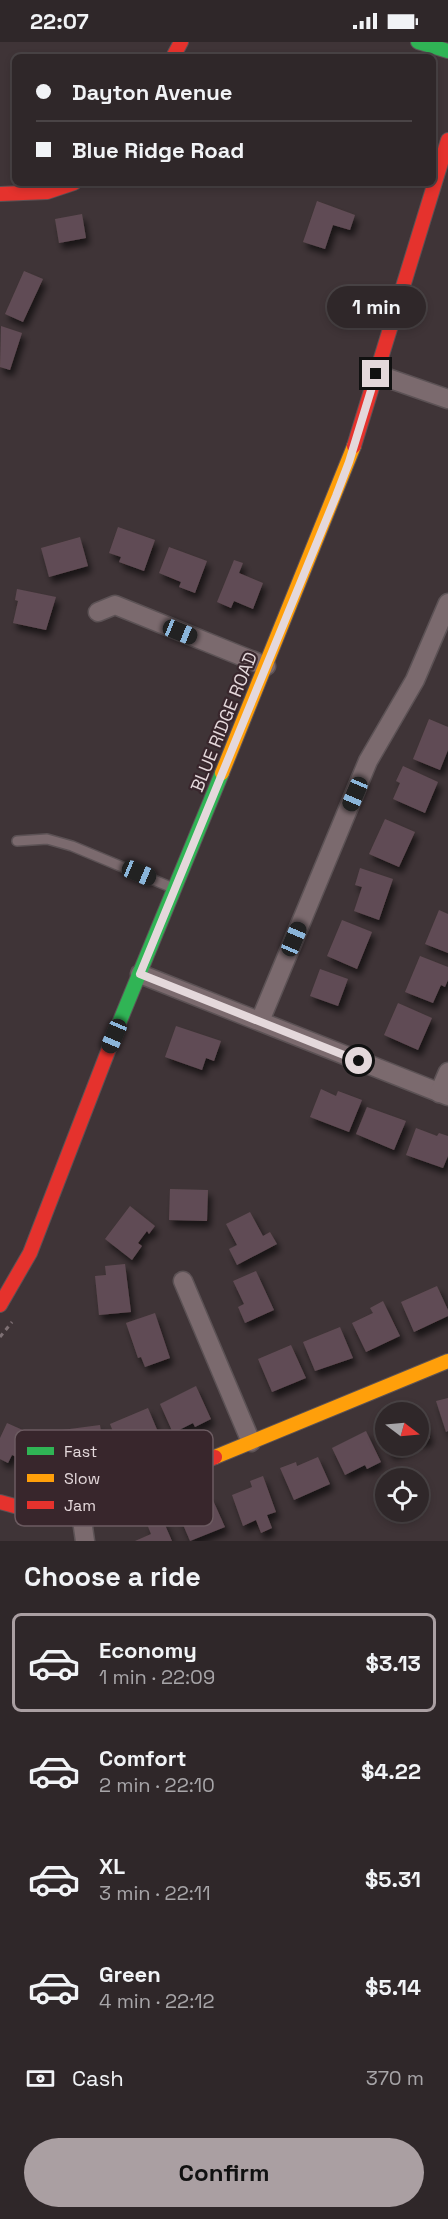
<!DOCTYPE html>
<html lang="en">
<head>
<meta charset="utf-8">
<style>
  body { margin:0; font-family:"Space Grotesk",sans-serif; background:#372f31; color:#f1f3f6; height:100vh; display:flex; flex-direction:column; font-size:22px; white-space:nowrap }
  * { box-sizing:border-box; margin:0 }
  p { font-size:20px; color:#a7a5a8 }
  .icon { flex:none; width:33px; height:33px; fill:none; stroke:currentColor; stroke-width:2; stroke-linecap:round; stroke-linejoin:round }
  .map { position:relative; height:1499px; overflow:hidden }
  .details { display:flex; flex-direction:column; background:#2f2729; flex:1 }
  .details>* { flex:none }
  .guide { position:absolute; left:12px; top:12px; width:424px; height:132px; border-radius:9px; box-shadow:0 3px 9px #0003,0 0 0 2px #4a4446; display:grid; align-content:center; height:132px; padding:0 24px; background:#2f2729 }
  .needle { width:39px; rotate:106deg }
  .fabs { position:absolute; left:375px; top:1360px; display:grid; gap:12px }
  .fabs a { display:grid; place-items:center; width:54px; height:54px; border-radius:50%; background:#2f2729; box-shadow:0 3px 9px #0003,0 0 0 2px #4a4446; font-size:30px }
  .end { position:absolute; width:27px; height:27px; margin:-14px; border:8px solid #e4d8db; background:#111; box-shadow:0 0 0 3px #111 }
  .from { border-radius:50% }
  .bubble { position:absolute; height:42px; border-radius:21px; background:#2f2729; box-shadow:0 3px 9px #0003,0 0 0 2px #4a4446; font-size:20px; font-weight:700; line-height:42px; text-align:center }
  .car { position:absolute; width:18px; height:36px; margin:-18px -9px; border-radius:8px; box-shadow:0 0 4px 2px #0007; background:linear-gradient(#222 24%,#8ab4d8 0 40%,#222 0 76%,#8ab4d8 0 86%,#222 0) }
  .guide b { display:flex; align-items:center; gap:21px; height:57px; font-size:22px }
  .guide b+b { border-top:2px solid #4a4446 }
  .guide i { width:15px; height:15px; background:#f1f3f6 }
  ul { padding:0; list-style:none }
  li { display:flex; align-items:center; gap:18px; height:99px; margin:0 12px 9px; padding:0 12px; border:3px solid transparent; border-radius:9px }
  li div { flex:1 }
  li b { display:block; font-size:22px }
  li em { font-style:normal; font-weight:700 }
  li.selected { border-color:#aa9fa2 }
  li>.icon { width:54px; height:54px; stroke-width:1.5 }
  h2 { padding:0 24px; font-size:27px; line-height:72px }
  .pay { display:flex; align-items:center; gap:15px; height:66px; padding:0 24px; font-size:22px }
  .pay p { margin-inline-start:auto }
  .button { display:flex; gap:12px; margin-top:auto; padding:12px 24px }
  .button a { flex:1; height:69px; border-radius:36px; background:#aa9fa2; color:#111; font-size:24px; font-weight:700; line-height:69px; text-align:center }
  .status { display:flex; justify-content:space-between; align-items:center; height:42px; padding:0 30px; background:#2f2729; direction:ltr }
  .status svg { height:16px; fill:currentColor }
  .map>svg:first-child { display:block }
  .building { fill:#614c54; filter:url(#shadow) }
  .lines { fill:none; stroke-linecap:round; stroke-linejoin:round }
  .lane-casing { stroke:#5c5255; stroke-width:12 }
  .street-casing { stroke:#5c5255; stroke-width:21 }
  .fast-casing { stroke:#5c5255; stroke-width:16 }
  .slow-casing { stroke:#5c5255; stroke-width:16 }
  .jam-casing { stroke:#5c5255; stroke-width:16 }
  .path { stroke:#7e7074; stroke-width:3; stroke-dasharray:4.5 4.5; stroke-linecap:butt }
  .lane { stroke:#7b6a6e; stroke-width:9 }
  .street { stroke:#7b6a6e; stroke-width:18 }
  .fast { stroke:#30b455; stroke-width:14 }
  .slow { stroke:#ff9f0a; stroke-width:14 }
  .jam { stroke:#e5322d; stroke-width:14 }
  .route { stroke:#e4d8db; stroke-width:8 }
  .labels { text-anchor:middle; stroke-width:4.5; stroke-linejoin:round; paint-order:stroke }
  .street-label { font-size:18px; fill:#e4d8db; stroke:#38262c }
  .key { fill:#38262c; stroke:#6c5b61; stroke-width:1.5 }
  .key-label { font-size:16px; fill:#e4d8db }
</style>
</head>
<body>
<div class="status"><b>22:07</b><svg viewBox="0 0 49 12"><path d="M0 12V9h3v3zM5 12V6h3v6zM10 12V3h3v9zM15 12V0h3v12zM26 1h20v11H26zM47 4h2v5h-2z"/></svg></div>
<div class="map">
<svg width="448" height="1499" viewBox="0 0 448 1499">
  <defs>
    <filter id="shadow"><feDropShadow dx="3.5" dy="6" stdDeviation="3" flood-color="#0009"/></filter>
  </defs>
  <rect width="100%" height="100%" fill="#3f3437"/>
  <g class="building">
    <polygon points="317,159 355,173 350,188 333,183 325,207 303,200"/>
    <polygon points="82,172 86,196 59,201 55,177"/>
    <polygon points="24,229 43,237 23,280 5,272"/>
    <polygon points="1,284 22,291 10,328 0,325"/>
    <polygon points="118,485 155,498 144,529 119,520 121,515 109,511"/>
    <polygon points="80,495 88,524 49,535 41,506"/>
    <polygon points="169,505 207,519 195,551 179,545 181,540 159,531"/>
    <polygon points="234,518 243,521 239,531 263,541 253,567 234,559 231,566 217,560"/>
    <polygon points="17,547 56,555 46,588 13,581 18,559 15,558"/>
    <polygon points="429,677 448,685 448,708 440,728 413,717"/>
    <polygon points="403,724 438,740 425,771 393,757 400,741 396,739"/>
    <polygon points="385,777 415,790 399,825 369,812"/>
    <polygon points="360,826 393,837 379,878 354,869 362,845 355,843"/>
    <polygon points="439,868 448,872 448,911 425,902"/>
    <polygon points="342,878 372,890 357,927 327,914"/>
    <polygon points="420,914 448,925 448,938 445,945 441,943 433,961 405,950"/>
    <polygon points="320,927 348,937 338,964 310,954"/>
    <polygon points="398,961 432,976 418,1008 384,993"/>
    <polygon points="176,984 221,999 214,1019 206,1016 202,1028 165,1015"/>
    <polygon points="321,1047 336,1054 338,1049 362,1058 349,1090 310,1075"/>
    <polygon points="367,1065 406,1079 394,1108 356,1092"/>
    <polygon points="416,1086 437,1094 439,1091 448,1094 448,1114 443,1126 406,1113"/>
    <polygon points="170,1147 208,1148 207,1179 169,1178"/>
    <polygon points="130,1164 155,1184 149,1192 147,1189 138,1201 142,1204 132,1218 105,1197"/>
    <polygon points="250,1170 263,1194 270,1190 277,1202 237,1223 229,1207 237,1203 226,1182"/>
    <polygon points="125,1222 131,1270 99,1273 95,1234 106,1233 105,1224"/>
    <polygon points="256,1229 274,1268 245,1281 238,1265 244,1262 233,1239"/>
    <polygon points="437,1244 448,1268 448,1274 414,1290 401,1260"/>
    <polygon points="383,1259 400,1294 366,1310 352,1281 373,1271 370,1266"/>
    <polygon points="155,1271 170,1316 145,1325 141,1315 138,1316 126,1281"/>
    <polygon points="340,1285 353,1316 315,1329 303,1300"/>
    <polygon points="291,1303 306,1336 272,1350 258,1317"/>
    <polygon points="196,1344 211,1377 195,1385 193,1381 173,1391 160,1362"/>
    <polygon points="448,1356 448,1389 446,1390 436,1359"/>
    <polygon points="148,1366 161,1397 122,1412 110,1382"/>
    <polygon points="418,1367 430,1396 418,1401 418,1371 409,1371"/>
    <polygon points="7,1381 45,1398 34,1423 12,1413 8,1421 0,1417 0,1396"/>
    <polygon points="100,1383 106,1421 88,1424 87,1414 66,1417 62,1388"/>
    <polygon points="366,1389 381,1420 367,1427 365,1423 345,1433 332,1406"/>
    <polygon points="388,1404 410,1404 391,1412"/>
    <polygon points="318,1415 330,1442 294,1458 280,1426 296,1420 297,1424"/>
    <polygon points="263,1434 276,1470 267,1473 272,1486 261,1491 256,1478 243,1484 232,1453 252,1445 250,1439"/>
    <polygon points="212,1456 225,1485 190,1499 178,1471"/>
    <polygon points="162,1476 172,1499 135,1499 151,1492 147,1482"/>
  </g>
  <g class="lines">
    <defs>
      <polyline id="lane" points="17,799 47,797 72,804 173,846"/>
      <g id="street">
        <polyline points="376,332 448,357"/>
        <polyline points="98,570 115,563 266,624"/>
        <polyline points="140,932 448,1054"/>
        <polyline points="260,979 368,719 415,638 448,561"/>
        <polyline points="439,1051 448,1030"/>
        <polyline points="183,1239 251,1400"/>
        <polyline points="81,1471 85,1499"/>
      </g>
      <g id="fast">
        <polyline points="418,0 448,9"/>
        <polyline points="117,986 222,731"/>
      </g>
      <g id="slow">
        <polyline points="222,731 354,404"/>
        <polyline points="215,1415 448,1319"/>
      </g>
      <g id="jam">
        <polyline points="173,15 181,0"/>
        <polyline points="0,152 47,150 74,141"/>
        <polyline points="354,404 448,98"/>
        <polyline points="0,1263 30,1211 117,986"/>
        <polyline points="0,1460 29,1468 81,1471 215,1415"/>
      </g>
    </defs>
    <use href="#lane" class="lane-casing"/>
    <use href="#street" class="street-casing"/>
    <use href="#fast" class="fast-casing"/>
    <use href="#slow" class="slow-casing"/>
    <use href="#jam" class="jam-casing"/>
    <polyline class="path" points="0,1295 12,1280"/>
    <use href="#lane" class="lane"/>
    <use href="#street" class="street"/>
    <use href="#fast" class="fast"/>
    <use href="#slow" class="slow"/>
    <use href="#jam" class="jam"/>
  </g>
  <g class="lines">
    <polyline class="route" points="359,1019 140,932 336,454 349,420 376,332"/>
  </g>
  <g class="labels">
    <g class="street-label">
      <text transform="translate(224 680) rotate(-68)" y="6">BLUE RIDGE ROAD</text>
    </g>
  </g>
  <rect x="15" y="1388" width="198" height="96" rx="9" class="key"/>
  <rect x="27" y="1405" width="27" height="8" fill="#30b455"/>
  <rect x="27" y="1432" width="27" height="8" fill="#ff9f0a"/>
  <rect x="27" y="1459" width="27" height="8" fill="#e5322d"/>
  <g class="key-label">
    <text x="64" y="1415">Fast</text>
    <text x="64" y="1442">Slow</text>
    <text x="64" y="1469">Jam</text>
  </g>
</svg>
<div class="fabs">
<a><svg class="needle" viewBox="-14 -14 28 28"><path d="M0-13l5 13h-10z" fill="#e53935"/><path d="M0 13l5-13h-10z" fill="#a7a5a8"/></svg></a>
<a><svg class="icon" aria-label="locate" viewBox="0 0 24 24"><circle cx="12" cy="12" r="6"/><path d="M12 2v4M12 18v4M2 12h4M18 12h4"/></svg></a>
</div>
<i class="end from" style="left:359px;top:1019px"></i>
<i class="end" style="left:376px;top:332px"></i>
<div class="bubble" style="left:327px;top:244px;width:99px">1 min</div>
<i class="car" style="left:180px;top:590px;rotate:112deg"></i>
<i class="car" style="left:355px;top:752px;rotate:203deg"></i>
<i class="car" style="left:139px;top:831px;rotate:113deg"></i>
<i class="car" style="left:294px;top:897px;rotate:23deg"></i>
<i class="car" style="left:114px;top:994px;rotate:203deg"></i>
<div class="guide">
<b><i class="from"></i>Dayton Avenue</b>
<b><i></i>Blue Ridge Road</b>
</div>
</div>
<section class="details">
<h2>Choose a ride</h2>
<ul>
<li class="selected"><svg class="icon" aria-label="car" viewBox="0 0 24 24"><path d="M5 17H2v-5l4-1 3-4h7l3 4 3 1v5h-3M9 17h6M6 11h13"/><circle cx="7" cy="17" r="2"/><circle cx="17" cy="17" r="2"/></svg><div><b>Economy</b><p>1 min · 22:09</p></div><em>$3.13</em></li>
<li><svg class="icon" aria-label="car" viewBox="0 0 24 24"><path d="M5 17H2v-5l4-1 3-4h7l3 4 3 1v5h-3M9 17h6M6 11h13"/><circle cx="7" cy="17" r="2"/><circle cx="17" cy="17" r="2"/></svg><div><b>Comfort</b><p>2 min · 22:10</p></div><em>$4.22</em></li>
<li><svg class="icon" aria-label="car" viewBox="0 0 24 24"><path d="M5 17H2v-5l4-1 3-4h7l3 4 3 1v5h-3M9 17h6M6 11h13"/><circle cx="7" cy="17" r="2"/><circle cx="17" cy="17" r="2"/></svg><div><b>XL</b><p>3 min · 22:11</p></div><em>$5.31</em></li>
<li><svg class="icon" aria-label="car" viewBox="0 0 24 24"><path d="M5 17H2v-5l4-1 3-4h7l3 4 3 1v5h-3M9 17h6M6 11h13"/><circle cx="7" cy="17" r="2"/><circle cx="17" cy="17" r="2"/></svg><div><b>Green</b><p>4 min · 22:12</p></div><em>$5.14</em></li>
</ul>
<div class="pay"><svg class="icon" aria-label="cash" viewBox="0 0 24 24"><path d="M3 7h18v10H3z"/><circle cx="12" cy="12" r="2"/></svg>Cash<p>370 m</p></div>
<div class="button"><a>Confirm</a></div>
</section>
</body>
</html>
